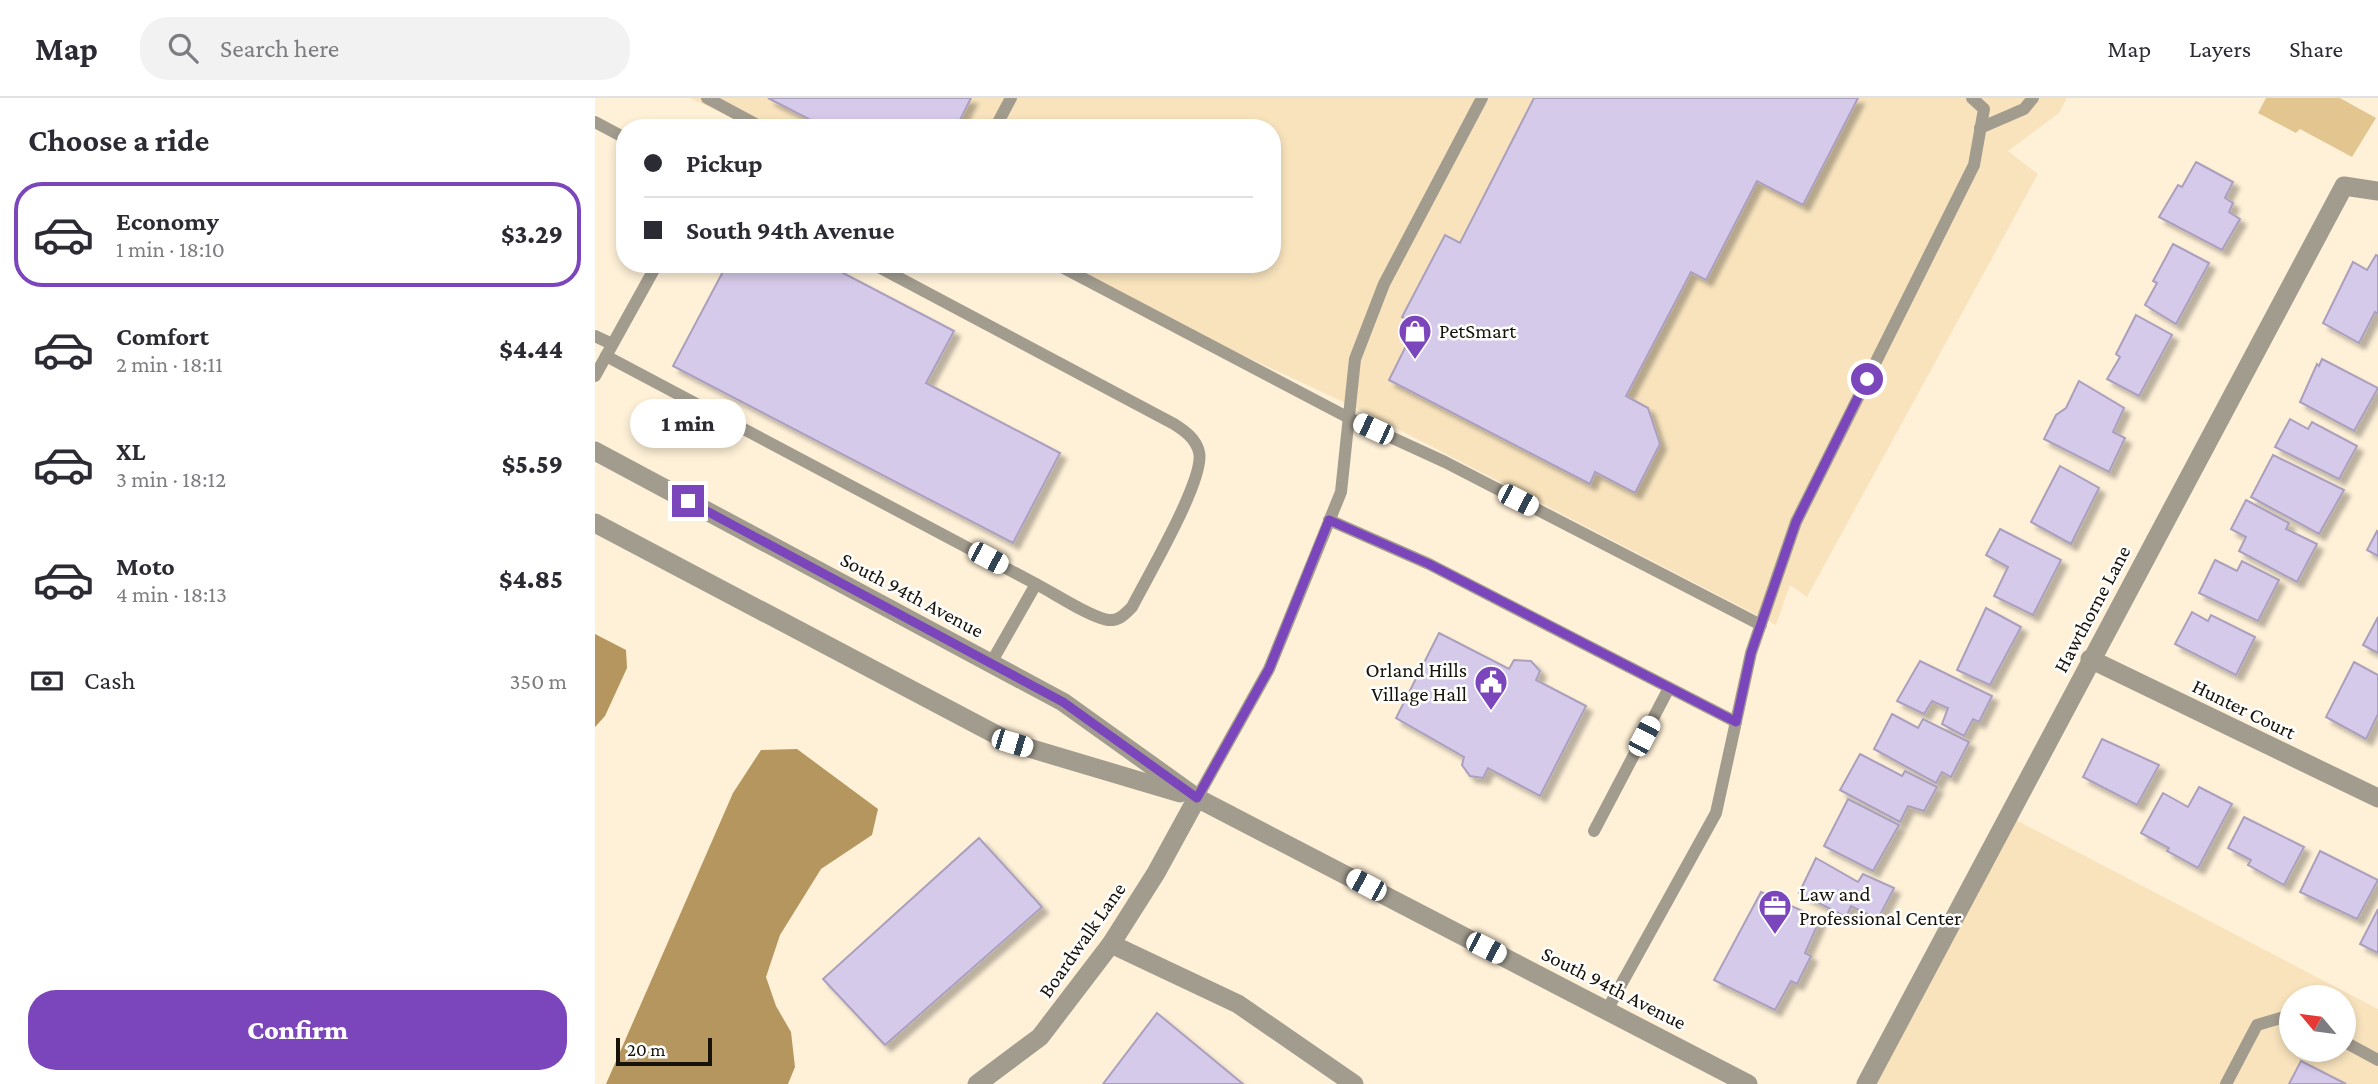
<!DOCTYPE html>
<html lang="en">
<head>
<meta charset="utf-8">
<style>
  body { margin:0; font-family:"Crimson Pro",serif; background:#f2f2f3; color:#2b2b33; height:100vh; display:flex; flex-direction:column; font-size:26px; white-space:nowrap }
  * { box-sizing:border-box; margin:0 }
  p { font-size:23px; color:#7c7c81 }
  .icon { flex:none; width:38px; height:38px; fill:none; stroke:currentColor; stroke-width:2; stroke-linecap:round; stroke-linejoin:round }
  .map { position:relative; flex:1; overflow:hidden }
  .drawer { display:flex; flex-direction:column; background:#fff; width:595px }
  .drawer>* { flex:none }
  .hud { position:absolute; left:21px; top:21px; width:665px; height:154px; border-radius:28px; box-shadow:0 4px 10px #0003; display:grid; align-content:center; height:154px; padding:0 28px; background:#fff }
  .needle { width:46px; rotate:299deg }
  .controls { position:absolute; left:1684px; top:887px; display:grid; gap:14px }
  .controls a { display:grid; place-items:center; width:77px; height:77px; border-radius:50%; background:#fff; box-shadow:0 4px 10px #0003; font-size:35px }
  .scale { position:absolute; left:21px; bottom:18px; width:96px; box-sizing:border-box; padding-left:7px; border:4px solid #181308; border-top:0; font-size:19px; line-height:24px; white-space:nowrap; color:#181308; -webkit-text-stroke:5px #fff; paint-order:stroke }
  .end { position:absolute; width:32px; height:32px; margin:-16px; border:9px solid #7b45bc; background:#fff; box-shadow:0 0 0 4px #fff }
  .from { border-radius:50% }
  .bubble { position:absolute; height:49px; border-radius:24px; background:#fff; box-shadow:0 4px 10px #0003; font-size:23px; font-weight:800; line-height:49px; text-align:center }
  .car { position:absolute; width:21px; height:42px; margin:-21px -10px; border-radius:9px; box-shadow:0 0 5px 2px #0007; background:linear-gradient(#fff 24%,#345 0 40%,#fff 0 76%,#345 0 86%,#fff 0) }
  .hud b { display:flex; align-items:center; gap:24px; height:66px; font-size:26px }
  .hud b+b { border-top:2px solid #e1e1e2 }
  .hud i { width:18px; height:18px; background:#2b2b33 }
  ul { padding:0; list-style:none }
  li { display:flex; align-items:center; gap:21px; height:105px; margin:0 14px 10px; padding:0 14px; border:4px solid transparent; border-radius:28px }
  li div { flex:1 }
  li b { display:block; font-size:26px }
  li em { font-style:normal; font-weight:800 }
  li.on { border-color:#7b45bc }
  li>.icon { width:63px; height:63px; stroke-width:1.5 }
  h2 { padding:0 28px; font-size:32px; line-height:84px }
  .pay { display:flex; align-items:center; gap:18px; height:77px; padding:0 28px; font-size:26px }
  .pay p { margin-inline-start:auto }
  .button { display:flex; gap:14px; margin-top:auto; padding:14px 28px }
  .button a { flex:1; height:80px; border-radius:28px; background:#7b45bc; color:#fff; font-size:28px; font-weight:800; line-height:80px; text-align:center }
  header { display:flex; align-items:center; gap:42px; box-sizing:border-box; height:98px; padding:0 35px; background:#fff; border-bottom:2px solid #e1e1e2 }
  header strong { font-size:33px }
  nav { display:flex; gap:38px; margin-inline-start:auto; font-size:24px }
  .search { width:490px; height:63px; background:#f2f2f3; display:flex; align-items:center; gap:18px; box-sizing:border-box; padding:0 24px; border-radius:28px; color:#7c7c81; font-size:26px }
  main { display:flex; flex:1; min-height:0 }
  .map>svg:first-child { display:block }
  .built { fill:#f8e3bd; fill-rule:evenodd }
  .green { fill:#e3c68f }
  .water { fill:#b4965e }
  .building { fill:#d5cae9; stroke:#aaa0be; stroke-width:2; filter:url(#shadow) }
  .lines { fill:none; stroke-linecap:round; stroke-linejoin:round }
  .service { stroke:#a29c8f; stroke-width:12 }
  .minor { stroke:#a29c8f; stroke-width:19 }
  .tertiary { stroke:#a29c8f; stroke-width:19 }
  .route { stroke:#7b45bc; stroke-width:9 }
  .labels { text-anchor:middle; stroke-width:5; stroke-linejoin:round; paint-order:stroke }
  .poi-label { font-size:21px; fill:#181308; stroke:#fff; text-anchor:start }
  .street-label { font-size:21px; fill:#181308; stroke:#fff }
</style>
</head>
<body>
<header>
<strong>Map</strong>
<div class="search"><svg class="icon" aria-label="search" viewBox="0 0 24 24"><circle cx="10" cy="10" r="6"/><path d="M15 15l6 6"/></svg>Search here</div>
<nav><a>Map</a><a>Layers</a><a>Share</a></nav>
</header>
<main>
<section class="drawer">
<h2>Choose a ride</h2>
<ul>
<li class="on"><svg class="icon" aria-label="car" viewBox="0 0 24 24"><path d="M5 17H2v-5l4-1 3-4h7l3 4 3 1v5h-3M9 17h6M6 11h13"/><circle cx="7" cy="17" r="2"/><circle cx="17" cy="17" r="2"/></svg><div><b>Economy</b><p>1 min · 18:10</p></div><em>$3.29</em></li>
<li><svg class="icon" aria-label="car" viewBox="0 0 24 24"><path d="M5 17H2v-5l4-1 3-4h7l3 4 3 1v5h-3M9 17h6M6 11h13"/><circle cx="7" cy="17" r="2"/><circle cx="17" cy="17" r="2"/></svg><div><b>Comfort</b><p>2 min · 18:11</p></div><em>$4.44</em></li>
<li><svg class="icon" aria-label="car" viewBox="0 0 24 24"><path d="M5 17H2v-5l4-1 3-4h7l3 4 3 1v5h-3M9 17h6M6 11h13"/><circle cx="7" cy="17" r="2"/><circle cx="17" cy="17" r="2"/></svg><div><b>XL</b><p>3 min · 18:12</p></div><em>$5.59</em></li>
<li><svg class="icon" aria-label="car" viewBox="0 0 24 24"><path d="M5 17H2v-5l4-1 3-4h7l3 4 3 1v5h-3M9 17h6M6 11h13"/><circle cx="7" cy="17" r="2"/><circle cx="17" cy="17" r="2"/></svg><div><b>Moto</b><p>4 min · 18:13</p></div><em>$4.85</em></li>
</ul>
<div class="pay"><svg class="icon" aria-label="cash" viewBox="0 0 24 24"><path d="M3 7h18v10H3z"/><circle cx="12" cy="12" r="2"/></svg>Cash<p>350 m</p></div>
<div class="button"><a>Confirm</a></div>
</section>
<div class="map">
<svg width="1783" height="986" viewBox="0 0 1783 986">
  <defs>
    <filter id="shadow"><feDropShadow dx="6" dy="6" stdDeviation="2" flood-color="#0004"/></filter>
  </defs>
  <rect width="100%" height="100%" fill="#fff1d8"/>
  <g class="built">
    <polygon points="95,0 1472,0 1464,15 1413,53 1443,76 1212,499 1195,487 1181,527 770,314 452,166 677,166 677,30 159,30"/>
    <path d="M1421 722 1783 911V986H1274ZM1696 900H1748V952H1696Z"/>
  </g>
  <polygon class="green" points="1671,0 1745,0 1781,20 1757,59 1705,31 1701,35 1663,15"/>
  <g class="water">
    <polygon points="0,536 31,552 32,570 10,618 0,629"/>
    <polygon points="202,651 283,711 277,737 226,771 185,837 171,879 181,908 196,934 200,969 193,986 11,986 138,695 166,652"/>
  </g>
  <g class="building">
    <polygon points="173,0 376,0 361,30 231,30"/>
    <polygon points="939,0 1263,0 1208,107 1162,83 1111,182 1096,174 1031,298 1053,310 1065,346 1040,395 1000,374 995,386 794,282 822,226 807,219 850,137 865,145"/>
    <polygon points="1601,64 1638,84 1630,100 1638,105 1634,114 1645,121 1627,152 1564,119 1583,87 1587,89"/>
    <polygon points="1578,146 1614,165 1581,226 1550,207 1562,185 1558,183"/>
    <polygon points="1781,157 1783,158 1783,216 1780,214 1764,245 1728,225 1758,164 1772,172"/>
    <polygon points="132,166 231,166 359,233 331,285 465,355 418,445 78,268"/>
    <polygon points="1541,217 1577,237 1544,298 1512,281 1525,259 1521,256"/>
    <polygon points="1727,261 1783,290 1759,333 1705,304 1722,266 1724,268"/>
    <polygon points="1484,283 1529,310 1518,334 1530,340 1514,374 1449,341 1461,317 1471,310"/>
    <polygon points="1695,321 1713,331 1717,324 1762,348 1744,381 1680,349"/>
    <polygon points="1678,357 1749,392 1724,436 1656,399"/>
    <polygon points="1465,368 1504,390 1476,446 1436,424"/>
    <polygon points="1651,402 1694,425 1691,431 1722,446 1702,484 1644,453 1651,439 1636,431"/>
    <polygon points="1405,431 1466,462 1438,517 1399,498 1413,469 1391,457"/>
    <polygon points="1782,433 1783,434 1783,458 1772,452"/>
    <polygon points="1620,462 1642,473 1647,463 1684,482 1663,523 1604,495"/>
    <polygon points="1391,510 1426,529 1395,587 1362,572"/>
    <polygon points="1597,514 1613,523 1616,517 1660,539 1641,577 1580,546"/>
    <polygon points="1783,519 1783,555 1768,547"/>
    <polygon points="844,535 914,571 919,562 936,563 945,573 941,582 991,608 945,698 893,670 888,680 875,678 867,667 869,659 801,620"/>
    <polygon points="1325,563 1397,598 1384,624 1378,621 1369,638 1347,626 1353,610 1337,603 1329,616 1302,603"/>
    <polygon points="1759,564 1783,577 1783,616 1771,641 1731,619"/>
    <polygon points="1297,616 1323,630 1328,621 1374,644 1356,679 1347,674 1341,685 1279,651"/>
    <polygon points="1507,641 1564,667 1542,707 1488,679"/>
    <polygon points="1265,656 1307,678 1310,673 1342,689 1329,713 1313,708 1305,724 1245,692"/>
    <polygon points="1604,689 1637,706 1603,770 1572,753 1574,750 1546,735 1568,695 1593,709"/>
    <polygon points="1253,701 1304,727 1278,773 1229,748"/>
    <polygon points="1649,719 1709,749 1689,787 1653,767 1656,762 1633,750"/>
    <polygon points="384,740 447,809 290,947 228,881"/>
    <polygon points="1725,753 1783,782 1762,821 1705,794"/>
    <polygon points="1221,760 1263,784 1268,776 1299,790 1283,821 1256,808 1251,819 1204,795"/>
    <polygon points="1166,794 1225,821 1210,855 1216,858 1202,886 1196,883 1180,912 1119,882"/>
    <polygon points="1783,811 1783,855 1765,846"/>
    <polygon points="562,915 648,986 508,986"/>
    <polygon points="1706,963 1751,986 1694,986"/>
  </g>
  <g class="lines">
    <g class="service">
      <polyline points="112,0 168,30"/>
      <polyline points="0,24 30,40"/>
      <polyline points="400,30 416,0"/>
      <polyline points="1385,30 1429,11 1438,0"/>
      <path d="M278 166 579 326C590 333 601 341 604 354 611 380 551 481 537 509 530 516 524 523 513 522 494 519 459 495 441 486"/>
      <polyline points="461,166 754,320 850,364 1166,527"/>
      <polyline points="0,238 17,246"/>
      <polyline points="11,258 441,486 396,565"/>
      <polyline points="0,278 62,166"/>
      <polyline points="734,422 834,466 1141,624"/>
      <polyline points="602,700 674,571 746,394 760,261 789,186 887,0"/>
      <polyline points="999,733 1074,590"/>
      <polyline points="1012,912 1121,715 1156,555 1201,424 1379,67 1389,11 1377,0"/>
      <polyline points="1748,943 1783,962"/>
      <polyline points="1631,986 1662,927 1689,919 1696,922"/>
    </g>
    <g class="minor">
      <polyline points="1495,561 1783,700"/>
      <polyline points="516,846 643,906 759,986"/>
      <polyline points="382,986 445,939 516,846 561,775 602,700"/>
      <polyline points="1271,986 1749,88 1783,93"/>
    </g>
    <g class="tertiary">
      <polyline points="0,353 468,604 602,700 1153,986"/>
      <polyline points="0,425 417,645 585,695"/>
    </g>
  </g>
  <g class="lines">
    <polyline class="route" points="93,403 468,604 602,700 674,571 734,422 834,466 1141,624 1156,555 1201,424 1272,281"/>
  </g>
  <defs>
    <symbol id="shop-pin" viewBox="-11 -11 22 30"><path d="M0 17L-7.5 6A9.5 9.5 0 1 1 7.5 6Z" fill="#7b45bc" stroke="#fff"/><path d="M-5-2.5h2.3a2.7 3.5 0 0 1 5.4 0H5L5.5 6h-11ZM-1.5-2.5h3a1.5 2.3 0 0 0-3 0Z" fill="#fff"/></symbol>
    <symbol id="civic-pin" viewBox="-11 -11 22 30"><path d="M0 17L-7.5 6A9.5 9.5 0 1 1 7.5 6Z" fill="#7b45bc" stroke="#fff"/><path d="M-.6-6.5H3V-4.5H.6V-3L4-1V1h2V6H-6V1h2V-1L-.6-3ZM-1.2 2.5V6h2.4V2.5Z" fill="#fff"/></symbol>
    <symbol id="office-pin" viewBox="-11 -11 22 30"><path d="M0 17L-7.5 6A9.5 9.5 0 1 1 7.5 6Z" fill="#7b45bc" stroke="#fff"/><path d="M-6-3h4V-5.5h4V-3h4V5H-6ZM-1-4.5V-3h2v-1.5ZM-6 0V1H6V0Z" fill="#fff"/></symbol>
  </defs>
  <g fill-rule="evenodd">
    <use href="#shop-pin" x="801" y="214" width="38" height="52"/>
    <use href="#civic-pin" x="877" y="565" width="38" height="52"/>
    <use href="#office-pin" x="1161" y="789" width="38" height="52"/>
  </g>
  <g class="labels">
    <g class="poi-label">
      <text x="844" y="240">PetSmart</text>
      <text x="872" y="579" text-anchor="end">Orland Hills<tspan x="872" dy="24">Village Hall</tspan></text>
      <text x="1204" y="803">Law and<tspan x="1204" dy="24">Professional Center</tspan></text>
    </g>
    <g class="street-label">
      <text transform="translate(317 497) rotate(28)" y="7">South 94th Avenue</text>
      <text transform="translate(1497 511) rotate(-62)" y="7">Hawthorne Lane</text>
      <text transform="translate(1649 611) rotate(26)" y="7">Hunter Court</text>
      <text transform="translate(487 842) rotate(-55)" y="7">Boardwalk Lane</text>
      <text transform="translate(1019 890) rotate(27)" y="7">South 94th Avenue</text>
    </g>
  </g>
</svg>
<div class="controls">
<a><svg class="needle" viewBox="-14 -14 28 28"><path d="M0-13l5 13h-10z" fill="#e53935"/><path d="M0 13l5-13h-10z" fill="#7c7c81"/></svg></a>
</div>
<div class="scale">20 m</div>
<i class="end from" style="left:1272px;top:281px"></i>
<i class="end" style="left:93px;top:403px"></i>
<div class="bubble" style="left:35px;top:301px;width:116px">1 min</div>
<i class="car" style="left:778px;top:331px;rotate:295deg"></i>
<i class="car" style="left:923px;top:402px;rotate:117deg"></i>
<i class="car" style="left:393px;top:460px;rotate:118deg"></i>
<i class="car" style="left:1049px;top:638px;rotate:28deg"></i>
<i class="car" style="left:417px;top:645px;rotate:107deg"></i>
<i class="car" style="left:771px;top:787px;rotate:298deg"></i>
<i class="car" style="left:891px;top:850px;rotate:117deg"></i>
<div class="hud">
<b><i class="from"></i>Pickup</b>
<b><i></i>South 94th Avenue</b>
</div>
</div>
</main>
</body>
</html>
